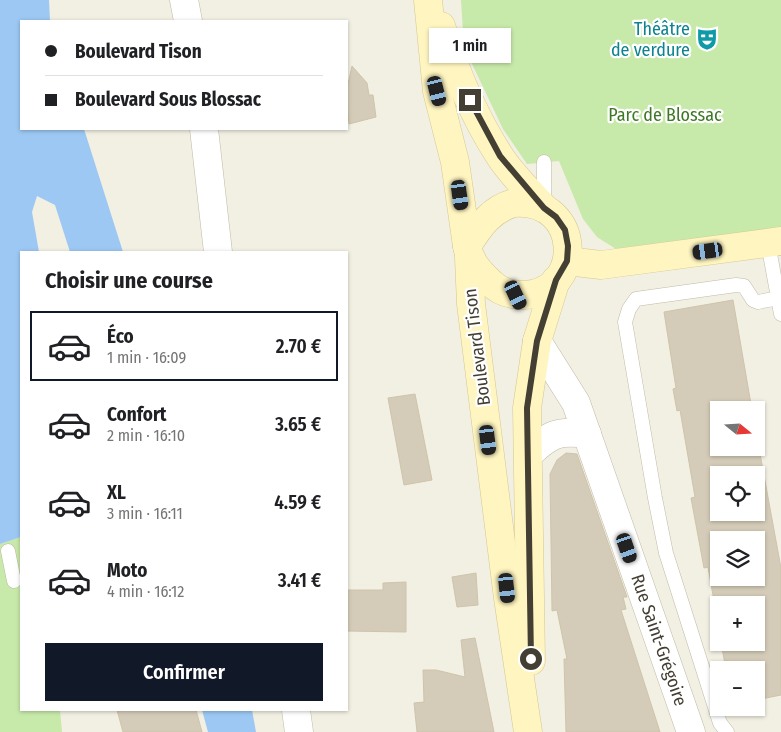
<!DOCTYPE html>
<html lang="fr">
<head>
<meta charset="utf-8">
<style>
  body { margin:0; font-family:"Fira Sans Condensed",sans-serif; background:#f6f6f6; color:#202124; height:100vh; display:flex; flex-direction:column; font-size:19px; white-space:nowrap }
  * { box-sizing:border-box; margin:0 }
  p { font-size:16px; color:#757577 }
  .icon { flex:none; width:28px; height:28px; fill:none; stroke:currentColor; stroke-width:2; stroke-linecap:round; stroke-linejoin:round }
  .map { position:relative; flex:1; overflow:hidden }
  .panel { position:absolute; left:20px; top:251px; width:328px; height:460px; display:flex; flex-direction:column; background:#fff; border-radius:0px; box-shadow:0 1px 4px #0004 }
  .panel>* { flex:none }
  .guide { position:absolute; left:20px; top:20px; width:328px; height:110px; border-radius:0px; box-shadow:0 1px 4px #0004; display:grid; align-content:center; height:110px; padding:0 25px; background:#fff }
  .needle { width:32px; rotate:108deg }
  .buttons { position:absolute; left:710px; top:401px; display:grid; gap:10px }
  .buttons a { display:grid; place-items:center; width:55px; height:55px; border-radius:0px; background:#fff; box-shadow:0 1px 4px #0004; font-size:25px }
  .end { position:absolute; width:22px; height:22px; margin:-11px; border:6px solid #443f33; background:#fff; box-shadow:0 0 0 2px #fff }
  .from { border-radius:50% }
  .bubble { position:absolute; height:35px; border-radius:0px; background:#fff; box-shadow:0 1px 4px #0004; font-size:16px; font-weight:600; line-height:35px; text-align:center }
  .car { position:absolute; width:15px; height:30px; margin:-15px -8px; border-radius:6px; box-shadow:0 0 4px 1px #0007; background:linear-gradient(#222 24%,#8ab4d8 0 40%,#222 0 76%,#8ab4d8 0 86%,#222 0) }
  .guide b { display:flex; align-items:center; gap:18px; height:48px; font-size:19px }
  .guide b+b { border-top:1px solid #e0e0e0 }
  .guide i { width:12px; height:12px; background:#202124 }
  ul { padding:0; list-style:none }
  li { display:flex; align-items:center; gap:15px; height:70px; margin:0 10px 8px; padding:0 15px; border:2px solid transparent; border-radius:0px }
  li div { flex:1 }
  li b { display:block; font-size:19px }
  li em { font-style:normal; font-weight:600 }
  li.active { border-color:#111827 }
  li>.icon { width:45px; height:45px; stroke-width:1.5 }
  h2 { padding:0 25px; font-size:22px; line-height:60px }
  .primary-button { display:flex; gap:10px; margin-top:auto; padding:10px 25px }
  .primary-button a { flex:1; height:58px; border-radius:0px; background:#111827; color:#fff; font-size:20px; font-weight:600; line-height:58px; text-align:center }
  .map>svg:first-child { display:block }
  .green { fill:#c7e9a9 }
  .water { fill:#9cc8f3 }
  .building { fill:#d4ccb8; stroke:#cfc4ab; fill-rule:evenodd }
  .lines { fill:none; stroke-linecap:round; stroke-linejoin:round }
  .lane-casing { stroke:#c1bba8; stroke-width:15 }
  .street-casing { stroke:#c1bba8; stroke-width:29 }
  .secondary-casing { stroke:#d4c890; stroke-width:29 }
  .lane { stroke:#fff; stroke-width:14 }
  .street { stroke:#fff; stroke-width:28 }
  .secondary { stroke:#fff5c0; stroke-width:28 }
  .route { stroke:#443f33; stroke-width:6 }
  .labels { text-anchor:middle; stroke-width:4.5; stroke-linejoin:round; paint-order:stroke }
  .culture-label { font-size:18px; fill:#0d838f; stroke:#fff; text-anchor:end }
  .park-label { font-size:18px; fill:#3d7825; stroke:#fff }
  .street-label { font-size:18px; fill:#443f33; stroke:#fff }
</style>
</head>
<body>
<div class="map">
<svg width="781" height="732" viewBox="0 0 781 732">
  <rect width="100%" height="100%" fill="#f2efe3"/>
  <g class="green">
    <polygon points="461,0 781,0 781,230 616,249 597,237 583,219 559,161 527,164 503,129 464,47"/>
    <polygon points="21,537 21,710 60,710 62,732 0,732 0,544"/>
  </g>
  <g class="water">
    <polygon points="0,0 49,0 50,21 21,21 21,129 84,129 123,252 70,252 55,205 37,196 32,212 39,252 21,252 21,537 0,544"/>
    <polygon points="202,710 252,710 256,732 208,732"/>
  </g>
  <g class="building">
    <polygon points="352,66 367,83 369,95 373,95 376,117 349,124 346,93"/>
    <path d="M733 300 752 410H719V448H756V432L781 568V695L756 700V670H726L721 642H756V605H719V629L708 567 704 568 691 498 695 497 680 410 677 411 673 389 676 388 664 312ZM719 475H756V512H719ZM719 540H756V578H719Z"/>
    <polygon points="415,394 432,480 404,485 388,398"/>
    <polygon points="566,453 577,454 627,597 623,597 626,609 621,610 660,732 566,732 564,659 567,659 557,610 552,611 550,474 557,460"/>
    <polygon points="476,573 478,605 457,607 452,577"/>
    <polygon points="406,582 406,632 346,631 346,590 383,590 383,583"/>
    <polygon points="475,638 494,732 417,732 414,703 424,702 423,670 436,670 465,677 461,640"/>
    <polygon points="117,710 196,710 202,732 123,732"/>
  </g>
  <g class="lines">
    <defs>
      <g id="lane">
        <polyline points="544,205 544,162"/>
        <polyline points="768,243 781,314"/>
        <polyline points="8,551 14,581"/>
        <polyline points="727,732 720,723 666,553 655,498 625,322 629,309 636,299 736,285 744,286 753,300 758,302 779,298"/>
      </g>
      <g id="street">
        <polyline points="184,0 188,21"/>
        <polyline points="204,129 218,252"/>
        <polyline points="537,341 576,403 691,732"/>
        <path d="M529 454C550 434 558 430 587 434"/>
        <polyline points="296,710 299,732"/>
      </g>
      <g id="secondary">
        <polyline points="428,0 437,91 455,162 467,246"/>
        <path d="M441 26C455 71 474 116 499 155 511 174 529 191 544 208"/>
        <path d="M514 203C583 198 585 294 523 295 511 295 499 291 491 283 479 272 470 262 467 246 479 227 491 209 514 203Z"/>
        <polyline points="469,258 471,304 508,598 528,732"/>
        <polyline points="567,261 601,265 781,241"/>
        <polyline points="531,661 527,408 537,341 556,280"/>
      </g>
    </defs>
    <use href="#lane" class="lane-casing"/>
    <use href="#street" class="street-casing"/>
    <use href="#secondary" class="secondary-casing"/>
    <use href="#lane" class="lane"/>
    <use href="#street" class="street"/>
    <use href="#secondary" class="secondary"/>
  </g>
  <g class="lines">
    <polyline class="route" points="470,100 500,156 544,208 556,217 565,230 568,246 567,261 556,280 537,341 527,408 531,659"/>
  </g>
  <defs>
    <symbol id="theatre-bare" viewBox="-9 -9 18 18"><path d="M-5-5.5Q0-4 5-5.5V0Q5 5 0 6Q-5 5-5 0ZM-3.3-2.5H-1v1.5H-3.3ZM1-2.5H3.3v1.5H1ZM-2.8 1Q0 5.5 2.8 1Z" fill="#0f9aa8" stroke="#fff" stroke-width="2.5" paint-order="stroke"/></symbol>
  </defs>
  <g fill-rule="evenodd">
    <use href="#theatre-bare" x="691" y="23" width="32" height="32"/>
  </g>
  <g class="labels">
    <g class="culture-label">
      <text x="690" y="35">Théâtre<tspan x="690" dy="21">de verdure</tspan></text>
    </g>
    <g class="park-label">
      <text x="665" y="121">Parc de Blossac</text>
    </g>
    <g class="street-label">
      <text transform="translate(477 347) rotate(-97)" y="6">Boulevard Tison</text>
      <text transform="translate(659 640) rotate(71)" y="6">Rue Saint-Grégoire</text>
    </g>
  </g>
</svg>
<div class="buttons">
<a><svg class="needle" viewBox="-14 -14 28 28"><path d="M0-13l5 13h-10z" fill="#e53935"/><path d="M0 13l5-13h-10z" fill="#757577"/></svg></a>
<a><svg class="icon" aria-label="locate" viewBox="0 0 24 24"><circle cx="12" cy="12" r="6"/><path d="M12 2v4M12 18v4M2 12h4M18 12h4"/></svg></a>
<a><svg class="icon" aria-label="layers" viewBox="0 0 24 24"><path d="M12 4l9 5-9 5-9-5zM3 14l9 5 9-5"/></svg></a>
<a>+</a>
<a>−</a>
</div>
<i class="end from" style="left:531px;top:659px"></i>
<i class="end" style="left:470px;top:100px"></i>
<div class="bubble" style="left:429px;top:28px;width:82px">1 min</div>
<i class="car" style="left:437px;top:91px;rotate:166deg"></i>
<i class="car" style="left:460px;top:195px;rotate:172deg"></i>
<i class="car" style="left:708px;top:251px;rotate:262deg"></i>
<i class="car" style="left:516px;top:295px;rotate:155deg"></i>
<i class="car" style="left:488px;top:440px;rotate:173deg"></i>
<i class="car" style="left:627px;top:548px;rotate:161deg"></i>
<i class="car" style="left:507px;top:588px;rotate:174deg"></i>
<div class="guide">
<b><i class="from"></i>Boulevard Tison</b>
<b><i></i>Boulevard Sous Blossac</b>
</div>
<section class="panel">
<h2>Choisir une course</h2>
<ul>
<li class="active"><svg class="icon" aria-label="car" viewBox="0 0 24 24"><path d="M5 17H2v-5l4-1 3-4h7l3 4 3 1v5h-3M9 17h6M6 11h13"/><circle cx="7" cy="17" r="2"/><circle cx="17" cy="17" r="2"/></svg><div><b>Éco</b><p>1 min · 16:09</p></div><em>2.70 €</em></li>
<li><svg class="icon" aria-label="car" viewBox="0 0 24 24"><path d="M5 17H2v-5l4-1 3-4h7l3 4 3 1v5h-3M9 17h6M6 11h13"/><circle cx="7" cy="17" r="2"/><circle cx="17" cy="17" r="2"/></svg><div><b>Confort</b><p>2 min · 16:10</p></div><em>3.65 €</em></li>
<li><svg class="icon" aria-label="car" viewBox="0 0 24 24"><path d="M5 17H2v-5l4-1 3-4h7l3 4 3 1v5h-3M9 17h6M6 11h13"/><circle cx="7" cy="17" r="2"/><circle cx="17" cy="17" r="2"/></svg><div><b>XL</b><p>3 min · 16:11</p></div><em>4.59 €</em></li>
<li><svg class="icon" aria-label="car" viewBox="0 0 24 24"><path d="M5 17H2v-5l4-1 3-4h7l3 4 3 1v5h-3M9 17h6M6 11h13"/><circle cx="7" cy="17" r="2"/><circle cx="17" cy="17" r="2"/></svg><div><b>Moto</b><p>4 min · 16:12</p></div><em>3.41 €</em></li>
</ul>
<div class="primary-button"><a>Confirmer</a></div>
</section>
</div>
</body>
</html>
